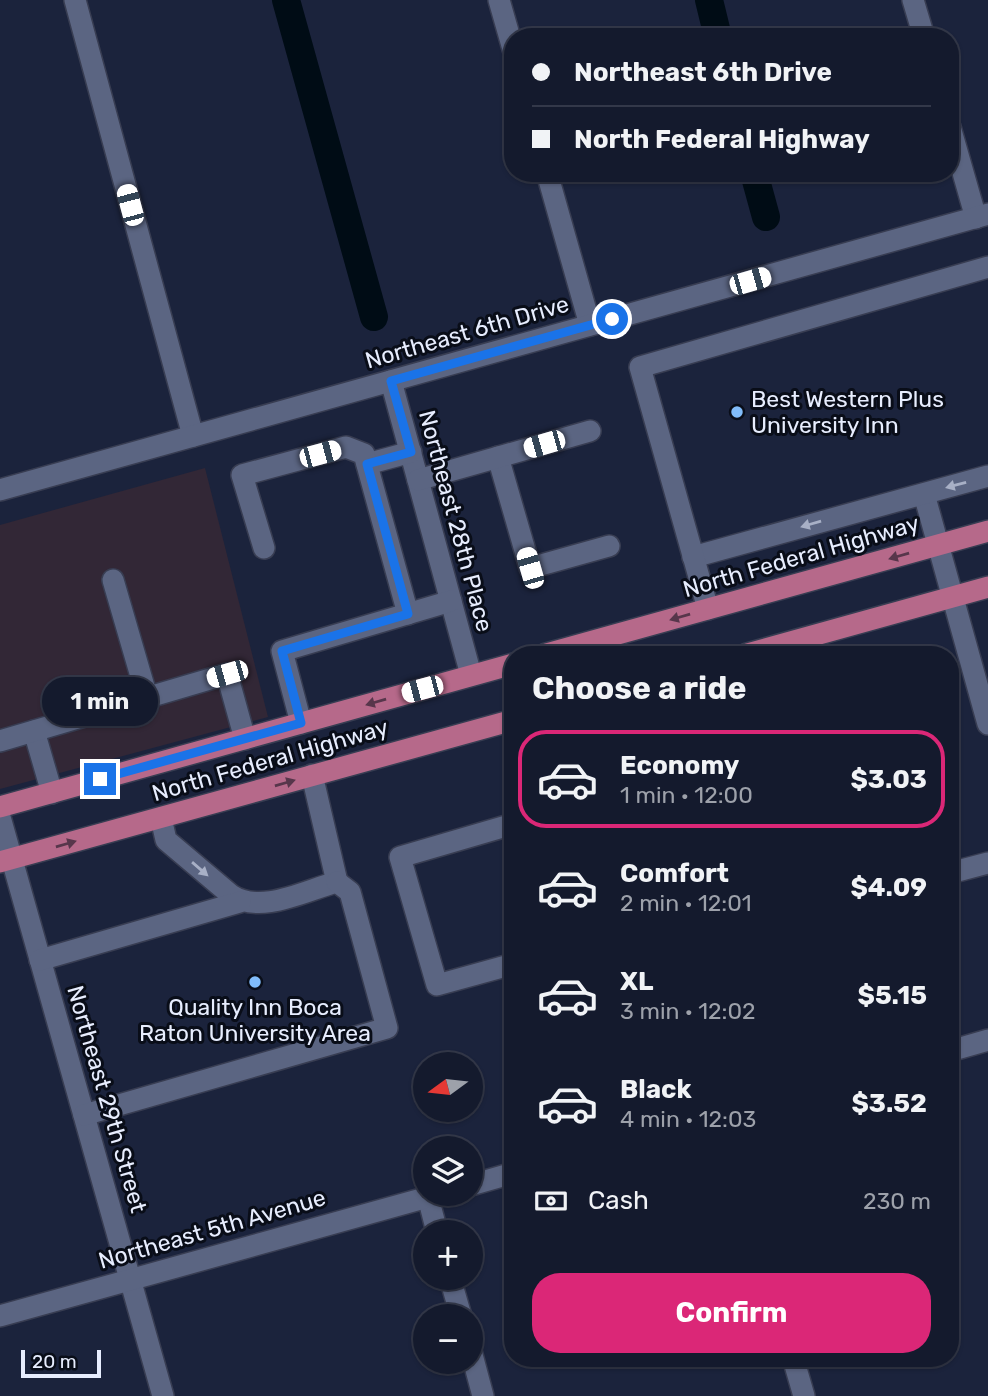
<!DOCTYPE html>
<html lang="en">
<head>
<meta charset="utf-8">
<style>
  body { margin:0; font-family:Rubik,sans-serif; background:#1d2335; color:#f1f3f6; height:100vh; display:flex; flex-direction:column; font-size:26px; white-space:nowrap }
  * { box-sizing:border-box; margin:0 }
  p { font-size:23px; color:#9da1aa }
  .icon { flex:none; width:38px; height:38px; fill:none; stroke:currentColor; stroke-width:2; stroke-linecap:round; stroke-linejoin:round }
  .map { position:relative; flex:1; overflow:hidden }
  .sheet { position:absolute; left:504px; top:646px; width:455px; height:721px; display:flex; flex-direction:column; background:#141a2d; border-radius:28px; box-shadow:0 2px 5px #0004,0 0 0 2px #333849 }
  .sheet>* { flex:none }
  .hud { position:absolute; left:504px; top:28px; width:455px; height:154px; border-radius:28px; box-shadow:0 2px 5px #0004,0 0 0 2px #333849; display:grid; align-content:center; height:154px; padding:0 28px; background:#141a2d }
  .needle { width:46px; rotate:255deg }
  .fabs { position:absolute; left:413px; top:1052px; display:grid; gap:14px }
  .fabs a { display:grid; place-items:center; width:70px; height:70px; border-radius:50%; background:#141a2d; box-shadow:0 2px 5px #0004,0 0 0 2px #333849; font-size:35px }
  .scale { position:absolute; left:21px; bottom:18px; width:80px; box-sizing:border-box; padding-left:7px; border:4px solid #e7edfe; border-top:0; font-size:19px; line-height:24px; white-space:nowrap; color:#e7edfe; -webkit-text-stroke:5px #090d18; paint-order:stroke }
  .end { position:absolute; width:32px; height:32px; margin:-16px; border:9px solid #1a73e8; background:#fff; box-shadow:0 0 0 4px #fff }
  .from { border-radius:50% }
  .bubble { position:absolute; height:49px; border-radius:24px; background:#141a2d; box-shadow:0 2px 5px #0004,0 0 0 2px #333849; font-size:23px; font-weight:700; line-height:49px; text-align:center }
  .car { position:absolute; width:21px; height:42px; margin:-21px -10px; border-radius:9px; box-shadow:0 0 5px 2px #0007; background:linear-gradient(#fff 24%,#345 0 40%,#fff 0 76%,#345 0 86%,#fff 0) }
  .hud b { display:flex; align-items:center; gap:24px; height:66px; font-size:26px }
  .hud b+b { border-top:2px solid #333849 }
  .hud i { width:18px; height:18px; background:#f1f3f6 }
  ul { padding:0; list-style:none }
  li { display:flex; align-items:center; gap:21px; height:98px; margin:0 14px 10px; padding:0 14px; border:4px solid transparent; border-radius:28px }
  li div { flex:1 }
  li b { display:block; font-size:26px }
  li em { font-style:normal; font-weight:700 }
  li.active { border-color:#db2777 }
  li>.icon { width:63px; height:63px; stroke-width:1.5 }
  h2 { padding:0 28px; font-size:32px; line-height:84px }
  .pay { display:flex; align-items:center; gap:18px; height:77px; padding:0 28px; font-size:26px }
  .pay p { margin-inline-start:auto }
  .cta { display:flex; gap:14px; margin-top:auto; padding:14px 28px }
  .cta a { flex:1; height:80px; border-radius:28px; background:#db2777; color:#fff; font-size:28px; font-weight:700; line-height:80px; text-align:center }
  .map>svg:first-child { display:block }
  .commercial { fill:#322736 }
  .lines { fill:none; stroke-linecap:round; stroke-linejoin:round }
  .canal { stroke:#000c15; stroke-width:28 }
  .minor-casing { stroke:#383d52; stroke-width:24 }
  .major-casing { stroke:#383d52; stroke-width:24 }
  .minor { stroke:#5b6582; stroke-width:21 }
  .major { stroke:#b6698a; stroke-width:21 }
  .oneway { fill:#a8b0c6 }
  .oneway2 { fill:#57364b }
  .route { stroke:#1a73e8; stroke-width:9 }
  .poi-dot { fill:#81bcfa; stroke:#090d18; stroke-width:2.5 }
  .labels { text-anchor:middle; stroke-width:6; stroke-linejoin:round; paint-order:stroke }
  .street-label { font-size:23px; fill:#e7edfe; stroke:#090d18 }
  .poi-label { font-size:23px; fill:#e7edfe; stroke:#090d18; text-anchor:start }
</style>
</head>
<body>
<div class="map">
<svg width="988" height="1396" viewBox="0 0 988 1396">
  <rect width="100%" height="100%" fill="#1b233c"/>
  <polygon class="commercial" points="205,468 268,717 0,789 0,525"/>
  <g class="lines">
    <g class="canal">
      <polyline points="286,0 374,317"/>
      <polyline points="709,0 718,37"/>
      <polyline points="754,173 766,217"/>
    </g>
    <defs>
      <g id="minor">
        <polyline points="75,0 193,436"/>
        <polyline points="499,0 513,49"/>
        <polyline points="913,0 924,37"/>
        <polyline points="950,127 976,218"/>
        <polyline points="547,173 590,325"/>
        <polyline points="391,381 471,675"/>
        <polyline points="498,457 530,568 609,546"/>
        <polyline points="367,464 411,452"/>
        <polyline points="418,480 590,431"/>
        <polyline points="0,490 988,214"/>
        <polyline points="924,494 988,724"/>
        <polyline points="264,548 242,475 346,447 364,454 408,614"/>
        <polyline points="693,557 988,476"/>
        <polyline points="113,580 147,697"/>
        <polyline points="708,609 640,367 988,267"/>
        <polyline points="301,723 282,651 451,601"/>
        <polyline points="34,731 52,793"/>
        <polyline points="0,741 227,674 245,739"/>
        <polyline points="0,817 163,1396"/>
        <path d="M161 818 166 840 231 895C261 915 306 890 337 882L312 775"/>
        <polyline points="513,824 400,857 437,985 513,964"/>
        <polyline points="950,873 988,863"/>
        <polyline points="40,960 240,902"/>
        <polyline points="950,1051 988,1040"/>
        <polyline points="84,1115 387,1028 350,892 337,882"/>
        <polyline points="471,1185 513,1173"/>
        <polyline points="428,1197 437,1232"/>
        <polyline points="450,1278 461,1316"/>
        <polyline points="0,1316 439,1194"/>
        <polyline points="471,1351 483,1396"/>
        <polyline points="793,1358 804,1396"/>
      </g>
      <g id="major">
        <polyline points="546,654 988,531"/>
        <polyline points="747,654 988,587"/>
        <polyline points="0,807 513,664"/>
        <polyline points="0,862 513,720"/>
      </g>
    </defs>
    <use href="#minor" class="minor-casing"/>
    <use href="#major" class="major-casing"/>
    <use href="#minor" class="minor"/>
    <use href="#major" class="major"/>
  </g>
  <defs><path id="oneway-solid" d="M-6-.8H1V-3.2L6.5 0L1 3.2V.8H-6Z" transform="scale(1.75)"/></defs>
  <g class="oneway">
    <use href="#oneway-solid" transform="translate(956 485) rotate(165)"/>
    <use href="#oneway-solid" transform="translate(811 524) rotate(164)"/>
    <use href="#oneway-solid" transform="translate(200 869) rotate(41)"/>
  </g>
  <g class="oneway2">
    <use href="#oneway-solid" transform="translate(899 556) rotate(164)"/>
    <use href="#oneway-solid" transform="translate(680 617) rotate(164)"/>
    <use href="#oneway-solid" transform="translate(376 702) rotate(164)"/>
    <use href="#oneway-solid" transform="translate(285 783) rotate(-16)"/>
    <use href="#oneway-solid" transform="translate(66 844) rotate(-16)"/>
  </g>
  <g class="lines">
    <polyline class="route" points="100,779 301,723 282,651 408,614 367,464 411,452 391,381 612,319"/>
  </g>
  <g class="poi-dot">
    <circle cx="737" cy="412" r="7"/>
    <circle cx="255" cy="982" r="7"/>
  </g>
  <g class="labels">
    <g class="street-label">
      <text transform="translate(467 332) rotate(-16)" y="8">Northeast 6th Drive</text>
      <text transform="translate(456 521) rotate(75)" y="8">Northeast 28th Place</text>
      <text transform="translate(801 556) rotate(-16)" y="8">North Federal Highway</text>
      <text transform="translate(270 760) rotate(-16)" y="8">North Federal Highway</text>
      <text transform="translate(107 1099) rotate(74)" y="8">Northeast 29th Street</text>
      <text transform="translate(212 1229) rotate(-16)" y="8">Northeast 5th Avenue</text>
    </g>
    <g class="poi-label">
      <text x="751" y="407">Best Western Plus<tspan x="751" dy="26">University Inn</tspan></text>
      <text x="255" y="1015" text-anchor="middle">Quality Inn Boca<tspan x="255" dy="26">Raton University Area</tspan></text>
    </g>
  </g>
</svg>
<div class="fabs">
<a><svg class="needle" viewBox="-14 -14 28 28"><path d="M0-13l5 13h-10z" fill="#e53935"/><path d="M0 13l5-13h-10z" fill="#9da1aa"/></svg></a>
<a><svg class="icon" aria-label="layers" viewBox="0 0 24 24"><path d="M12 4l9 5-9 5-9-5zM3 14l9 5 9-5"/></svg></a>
<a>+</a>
<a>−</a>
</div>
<div class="scale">20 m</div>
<i class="end from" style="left:612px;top:319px"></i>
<i class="end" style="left:100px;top:779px"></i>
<div class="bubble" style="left:42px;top:677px;width:116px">1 min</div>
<i class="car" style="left:130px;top:205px;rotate:345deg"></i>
<i class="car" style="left:750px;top:281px;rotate:74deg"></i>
<i class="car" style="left:544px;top:444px;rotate:254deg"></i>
<i class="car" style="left:320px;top:454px;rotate:75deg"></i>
<i class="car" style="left:530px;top:568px;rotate:344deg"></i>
<i class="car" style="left:227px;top:674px;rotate:254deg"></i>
<i class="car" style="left:422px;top:689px;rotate:255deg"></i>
<div class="hud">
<b><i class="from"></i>Northeast 6th Drive</b>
<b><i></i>North Federal Highway</b>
</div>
<section class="sheet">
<h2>Choose a ride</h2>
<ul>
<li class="active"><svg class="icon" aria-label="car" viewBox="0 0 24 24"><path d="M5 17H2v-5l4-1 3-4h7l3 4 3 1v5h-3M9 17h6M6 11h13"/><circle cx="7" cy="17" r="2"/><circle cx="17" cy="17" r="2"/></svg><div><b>Economy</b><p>1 min · 12:00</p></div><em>$3.03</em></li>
<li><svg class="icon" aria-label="car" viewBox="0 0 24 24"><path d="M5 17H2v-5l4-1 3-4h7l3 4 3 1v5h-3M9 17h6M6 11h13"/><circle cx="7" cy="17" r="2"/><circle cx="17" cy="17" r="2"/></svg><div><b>Comfort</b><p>2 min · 12:01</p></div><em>$4.09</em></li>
<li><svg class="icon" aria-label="car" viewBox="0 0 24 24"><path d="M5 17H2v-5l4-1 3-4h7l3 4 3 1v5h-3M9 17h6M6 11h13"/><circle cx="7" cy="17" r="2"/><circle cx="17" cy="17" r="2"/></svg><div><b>XL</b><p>3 min · 12:02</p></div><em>$5.15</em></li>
<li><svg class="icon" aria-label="car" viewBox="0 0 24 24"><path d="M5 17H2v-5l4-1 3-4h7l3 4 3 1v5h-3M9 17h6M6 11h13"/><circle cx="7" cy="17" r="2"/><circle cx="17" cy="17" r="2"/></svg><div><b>Black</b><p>4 min · 12:03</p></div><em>$3.52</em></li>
</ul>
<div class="pay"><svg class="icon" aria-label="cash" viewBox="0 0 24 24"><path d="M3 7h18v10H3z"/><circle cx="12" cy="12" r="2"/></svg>Cash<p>230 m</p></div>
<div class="cta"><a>Confirm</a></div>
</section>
</div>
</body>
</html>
